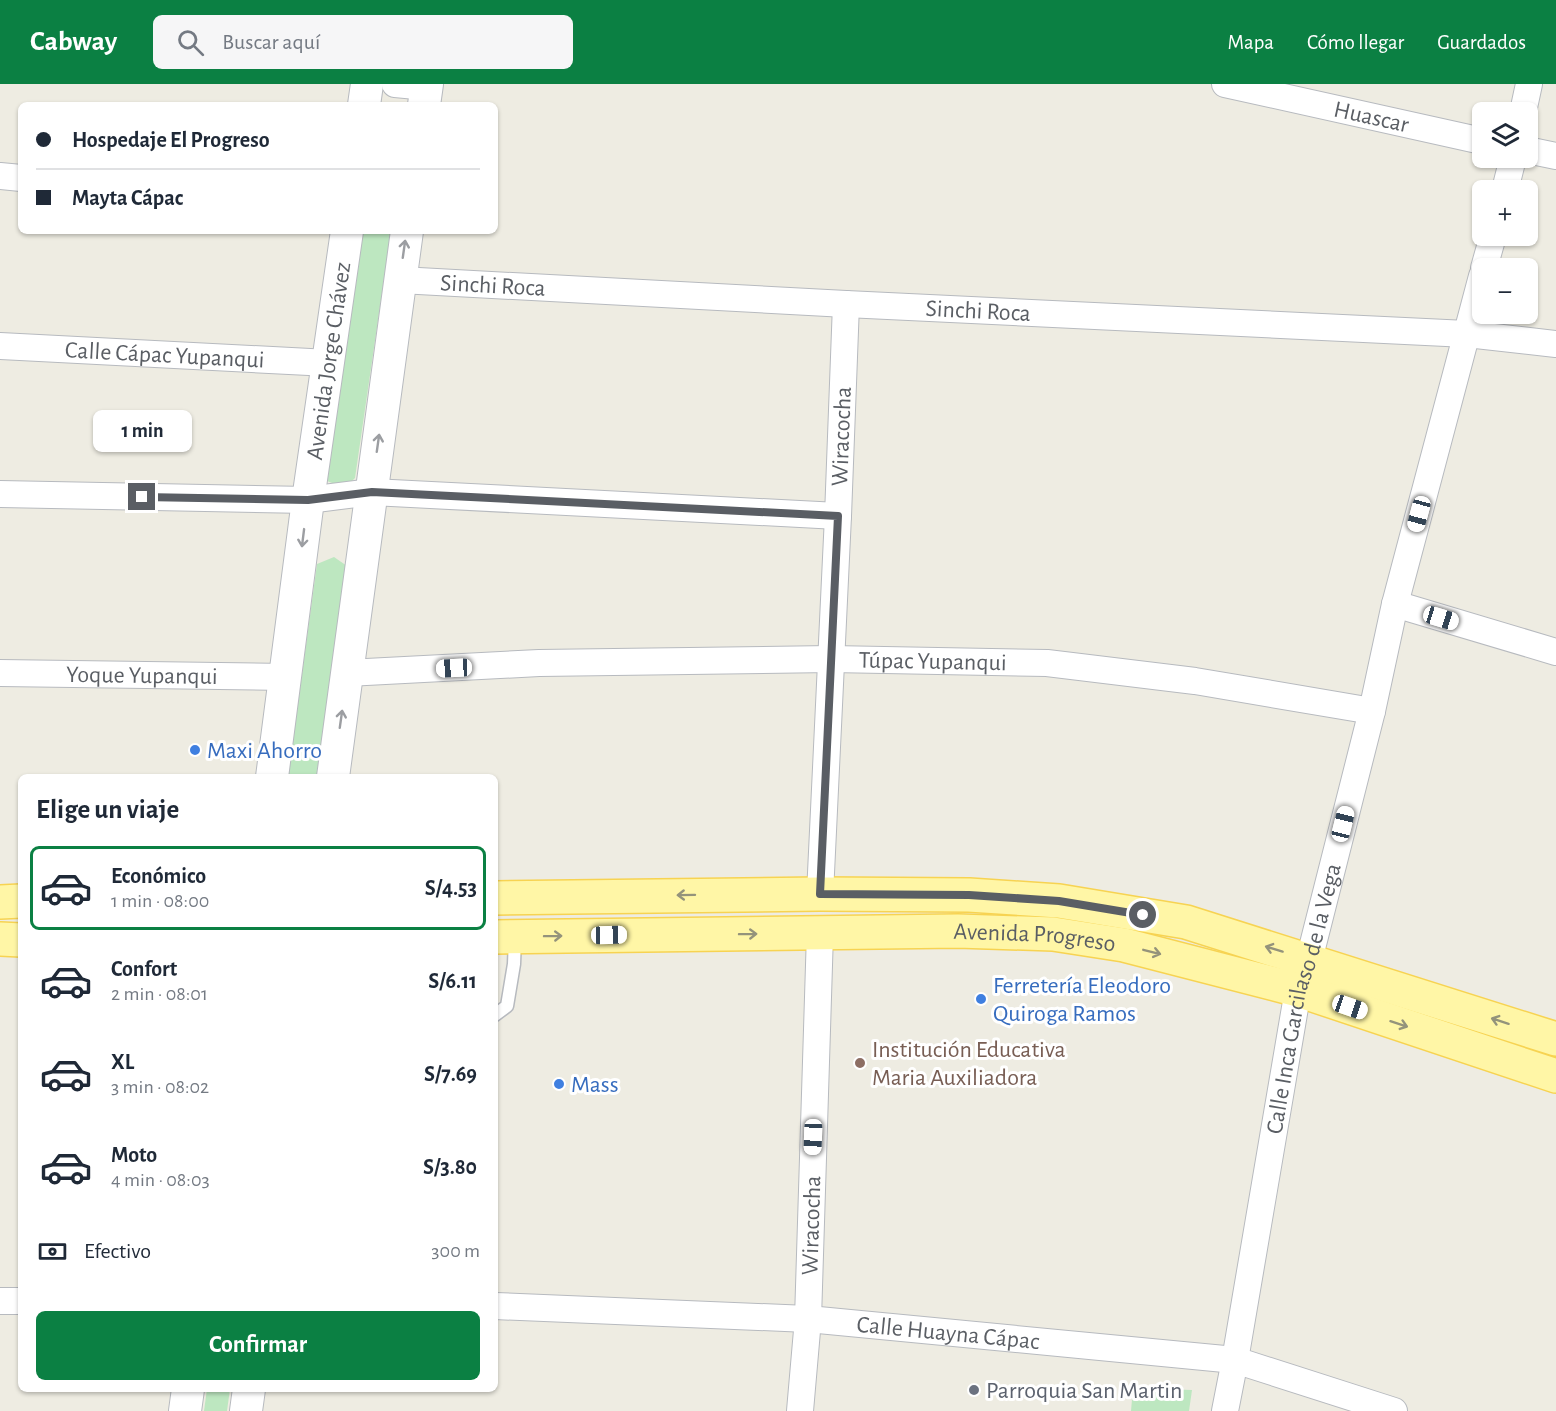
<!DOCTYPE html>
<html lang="es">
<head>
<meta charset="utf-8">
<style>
  body { margin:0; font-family:"Alegreya Sans",sans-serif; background:#f6f6f7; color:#1f2937; height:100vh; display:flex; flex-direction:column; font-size:22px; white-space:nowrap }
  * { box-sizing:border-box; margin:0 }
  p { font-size:20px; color:#747a83 }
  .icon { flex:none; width:33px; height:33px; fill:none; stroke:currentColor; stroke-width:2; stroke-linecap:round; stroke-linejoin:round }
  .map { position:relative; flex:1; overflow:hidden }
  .sheet { position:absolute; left:18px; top:690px; width:480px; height:618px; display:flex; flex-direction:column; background:#fff; border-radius:9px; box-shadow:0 2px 4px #0004 }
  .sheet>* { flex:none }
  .top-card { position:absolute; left:18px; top:18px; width:480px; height:132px; border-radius:9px; box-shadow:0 2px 4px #0004; display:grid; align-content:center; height:132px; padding:0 18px; background:#fff }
  .buttons { position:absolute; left:1472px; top:18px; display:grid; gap:12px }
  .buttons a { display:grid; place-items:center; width:66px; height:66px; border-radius:9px; background:#fff; box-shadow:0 2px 4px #0004; font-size:30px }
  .end { position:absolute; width:27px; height:27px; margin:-14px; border:8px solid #5a5e64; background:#fff; box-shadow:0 0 0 3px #fff }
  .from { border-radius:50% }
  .bubble { position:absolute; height:42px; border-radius:9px; background:#fff; box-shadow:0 2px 4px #0004; font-size:20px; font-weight:700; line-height:42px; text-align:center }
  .car { position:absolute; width:18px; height:36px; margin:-18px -9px; border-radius:8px; box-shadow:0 0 4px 2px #0007; background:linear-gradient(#fff 24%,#345 0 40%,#fff 0 76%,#345 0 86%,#fff 0) }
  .top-card b { display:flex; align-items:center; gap:21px; height:57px; font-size:22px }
  .top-card b+b { border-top:2px solid #e0e1e3 }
  .top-card i { width:15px; height:15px; background:#1f2937 }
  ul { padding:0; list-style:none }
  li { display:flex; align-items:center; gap:18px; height:84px; margin:0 12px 9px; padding:0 6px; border:3px solid transparent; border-radius:9px }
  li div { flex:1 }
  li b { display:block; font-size:22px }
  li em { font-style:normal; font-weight:700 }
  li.selected { border-color:#0b8043 }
  li>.icon { width:54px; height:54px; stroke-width:1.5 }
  h2 { padding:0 18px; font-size:27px; line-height:72px }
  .pay { display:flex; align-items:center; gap:15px; height:66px; padding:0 18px; font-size:22px }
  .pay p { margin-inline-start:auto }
  .button { display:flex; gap:12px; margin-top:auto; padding:12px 18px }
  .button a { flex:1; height:69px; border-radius:9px; background:#0b8043; color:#fff; font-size:24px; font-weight:700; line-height:69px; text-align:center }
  header { display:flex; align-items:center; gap:36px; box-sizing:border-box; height:84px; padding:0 30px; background:#0b8043; color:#fff }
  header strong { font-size:28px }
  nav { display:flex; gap:33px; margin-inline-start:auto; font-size:21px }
  .search { width:420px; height:54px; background:#f6f6f7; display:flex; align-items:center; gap:15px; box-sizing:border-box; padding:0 21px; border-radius:9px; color:#747a83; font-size:22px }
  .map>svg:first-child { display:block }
  .green { fill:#bde7c0 }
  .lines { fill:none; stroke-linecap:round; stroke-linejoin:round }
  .service-casing { stroke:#b7babf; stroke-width:15 }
  .minor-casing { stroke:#b7babf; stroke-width:28 }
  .tertiary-casing { stroke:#b7babf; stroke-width:34 }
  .primary-casing { stroke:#f7d352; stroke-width:36 }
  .service { stroke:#fff; stroke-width:12 }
  .minor { stroke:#fff; stroke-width:26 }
  .tertiary { stroke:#fff; stroke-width:32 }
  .primary { stroke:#fff6a6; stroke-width:33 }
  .oneway { stroke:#9c9ea2 }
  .oneway2 { stroke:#94937b }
  .route { stroke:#5a5e64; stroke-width:8 }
  .shop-dot { fill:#3f7fe0; stroke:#fff; stroke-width:2 }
  .education-dot { fill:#8d6e63; stroke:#fff; stroke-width:2 }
  .worship-dot { fill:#6b7280; stroke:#fff; stroke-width:2 }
  .labels { text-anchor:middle; stroke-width:6; stroke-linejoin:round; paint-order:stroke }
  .street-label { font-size:24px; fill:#5a5e64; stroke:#fff }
  .shop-label { font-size:24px; fill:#366cbe; stroke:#fff; text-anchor:start }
  .education-label { font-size:24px; fill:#785e54; stroke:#fff; text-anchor:start }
  .worship-label { font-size:24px; fill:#5b616d; stroke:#fff; text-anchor:start }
</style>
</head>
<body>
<header>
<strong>Cabway</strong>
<div class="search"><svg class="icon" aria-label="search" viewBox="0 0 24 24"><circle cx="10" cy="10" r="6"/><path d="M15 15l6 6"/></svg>Buscar aquí</div>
<nav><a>Mapa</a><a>Cómo llegar</a><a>Guardados</a></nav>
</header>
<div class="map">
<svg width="1556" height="1327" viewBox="0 0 1556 1327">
  <rect width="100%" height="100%" fill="#eeece2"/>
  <g class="green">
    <polygon points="359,147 391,147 355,394 345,404 327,397"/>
    <polygon points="334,473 347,482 317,693 288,693 317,480"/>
    <polygon points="1133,1304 1192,1306 1189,1327 1131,1327"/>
    <polygon points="207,1305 230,1305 227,1327 204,1327"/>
  </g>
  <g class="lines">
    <defs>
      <polyline id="service" points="495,931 507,922 514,880 515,854"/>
      <g id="minor">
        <polyline points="395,0 427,3"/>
        <path id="s1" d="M1225 0 1482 57"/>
        <polyline points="1523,28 1529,0"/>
        <polyline points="1527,66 1556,72"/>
        <polyline points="0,92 21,94"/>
        <polyline points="1505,106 1513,74"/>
        <polyline points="1484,184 1493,152"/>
        <path id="s2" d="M400 196 846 220 1467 250 1556 260"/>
        <path id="s3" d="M0 262 329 279"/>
        <polyline points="0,410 308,416 372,408 838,432"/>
        <polyline points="1395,520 1556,568"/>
        <path id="s4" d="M0 589 286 593"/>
        <path id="s5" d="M347 589 539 579 831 575 1047 579 1195 597 1372 627"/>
        <path id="s6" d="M820 810 838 432 846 220"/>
        <polyline points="0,1217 21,1217"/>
        <path id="s7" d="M495 1222 808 1235 1235 1276 1394 1327"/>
        <path id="s8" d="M800 1327 808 1235 820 849"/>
        <path id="s9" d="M1225 1327 1235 1276 1298 906 1309 876 1372 627 1395 520 1482 192"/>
      </g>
      <g id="tertiary">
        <polyline points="364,21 367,0"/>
        <polyline points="424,21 427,0"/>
        <path id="s10" d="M272 693 308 416 347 147"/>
        <polyline points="333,693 407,147"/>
        <polyline points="185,1327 188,1305"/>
        <polyline points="246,1327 249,1305"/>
      </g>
      <g id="primary">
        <polyline points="495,814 820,810 969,811 1059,817 1186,838 1556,955"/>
        <polyline points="0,818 21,817"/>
        <path id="s11" d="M495 853 958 847 1053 850 1124 861 1298 906 1556 992"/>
        <polyline points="0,855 21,856"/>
      </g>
    </defs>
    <use href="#service" class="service-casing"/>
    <use href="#minor" class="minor-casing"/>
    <use href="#tertiary" class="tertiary-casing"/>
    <use href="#primary" class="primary-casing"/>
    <use href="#service" class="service"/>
    <use href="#minor" class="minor"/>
    <use href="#tertiary" class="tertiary"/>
    <use href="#primary" class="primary"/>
  </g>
  <defs><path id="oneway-shaft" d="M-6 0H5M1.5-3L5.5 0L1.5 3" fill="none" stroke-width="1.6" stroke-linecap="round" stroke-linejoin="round" transform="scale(1.5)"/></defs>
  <g class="oneway">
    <use href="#oneway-shaft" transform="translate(404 165) rotate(-82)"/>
    <use href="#oneway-shaft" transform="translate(378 359) rotate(-82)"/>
    <use href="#oneway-shaft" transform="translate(303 454) rotate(97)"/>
    <use href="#oneway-shaft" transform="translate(341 635) rotate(-82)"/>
  </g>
  <g class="oneway2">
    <use href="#oneway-shaft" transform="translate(686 811) rotate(179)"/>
    <use href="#oneway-shaft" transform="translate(748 850) rotate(-1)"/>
    <use href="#oneway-shaft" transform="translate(553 852) rotate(-1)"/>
    <use href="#oneway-shaft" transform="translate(1274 865) rotate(-163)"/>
    <use href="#oneway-shaft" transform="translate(1152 868) rotate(14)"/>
    <use href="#oneway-shaft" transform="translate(1500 937) rotate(-162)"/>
    <use href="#oneway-shaft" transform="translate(1399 940) rotate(18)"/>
  </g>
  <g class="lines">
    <polyline class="route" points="142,413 308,416 372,408 838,432 820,810 969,811 1059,817 1143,831"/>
  </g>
  <g class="shop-dot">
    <circle cx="195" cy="666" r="6"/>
    <circle cx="981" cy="915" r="6"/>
    <circle cx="559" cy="1000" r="6"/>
  </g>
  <circle class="education-dot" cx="860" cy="979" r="6"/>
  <circle class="worship-dot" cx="974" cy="1306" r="6"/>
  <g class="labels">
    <g class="street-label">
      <text dy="8" stroke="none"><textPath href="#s1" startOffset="150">Huascar</textPath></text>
      <text dy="8" stroke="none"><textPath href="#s2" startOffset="93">Sinchi Roca</textPath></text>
      <text dy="8" stroke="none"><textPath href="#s2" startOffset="579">Sinchi Roca</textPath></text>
      <text dy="8" stroke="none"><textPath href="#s3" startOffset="165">Calle Cápac Yupanqui</textPath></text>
      <text dy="8" stroke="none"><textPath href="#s10" startOffset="420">Avenida Jorge Chávez</textPath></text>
      <text dy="8" stroke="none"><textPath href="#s6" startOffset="458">Wiracocha</textPath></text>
      <text dy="8" stroke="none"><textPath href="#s5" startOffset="586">Túpac Yupanqui</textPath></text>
      <text dy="8" stroke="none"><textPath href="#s4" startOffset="142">Yoque Yupanqui</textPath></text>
      <text dy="8" stroke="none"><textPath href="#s11" startOffset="540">Avenida Progreso</textPath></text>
      <text dy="8" stroke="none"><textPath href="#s9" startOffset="420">Calle Inca Garcilaso de la Vega</textPath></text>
      <text dy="8" stroke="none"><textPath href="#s8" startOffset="186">Wiracocha</textPath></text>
      <text dy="8" stroke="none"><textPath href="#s7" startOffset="454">Calle Huayna Cápac</textPath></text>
    </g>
    <g class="shop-label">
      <text x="207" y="674">Maxi Ahorro</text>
      <text x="993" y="909">Ferretería Eleodoro<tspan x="993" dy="28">Quiroga Ramos</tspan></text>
      <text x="571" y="1008">Mass</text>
    </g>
    <g class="education-label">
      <text x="872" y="973">Institución Educativa<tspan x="872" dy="28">Maria Auxiliadora</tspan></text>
    </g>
    <g class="worship-label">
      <text x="986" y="1314">Parroquia San Martin</text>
    </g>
  </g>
</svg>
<div class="buttons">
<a><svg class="icon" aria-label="layers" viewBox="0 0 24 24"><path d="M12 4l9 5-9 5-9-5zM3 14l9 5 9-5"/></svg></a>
<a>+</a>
<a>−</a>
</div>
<i class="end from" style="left:1143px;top:831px"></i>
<i class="end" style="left:142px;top:413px"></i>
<div class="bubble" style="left:93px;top:326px;width:99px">1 min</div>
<i class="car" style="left:1419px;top:430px;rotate:195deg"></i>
<i class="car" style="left:1441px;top:534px;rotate:107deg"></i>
<i class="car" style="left:454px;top:584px;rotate:267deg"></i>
<i class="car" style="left:1343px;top:740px;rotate:14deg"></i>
<i class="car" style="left:609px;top:851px;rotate:89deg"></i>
<i class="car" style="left:1350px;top:923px;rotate:109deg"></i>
<i class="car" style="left:813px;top:1053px;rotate:182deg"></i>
<div class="top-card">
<b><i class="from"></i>Hospedaje El Progreso</b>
<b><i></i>Mayta Cápac</b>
</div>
<section class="sheet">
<h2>Elige un viaje</h2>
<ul>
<li class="selected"><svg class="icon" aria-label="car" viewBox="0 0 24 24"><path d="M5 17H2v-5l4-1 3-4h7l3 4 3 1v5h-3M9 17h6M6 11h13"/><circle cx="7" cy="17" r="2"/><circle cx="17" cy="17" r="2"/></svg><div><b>Económico</b><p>1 min · 08:00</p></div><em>S/4.53</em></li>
<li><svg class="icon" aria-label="car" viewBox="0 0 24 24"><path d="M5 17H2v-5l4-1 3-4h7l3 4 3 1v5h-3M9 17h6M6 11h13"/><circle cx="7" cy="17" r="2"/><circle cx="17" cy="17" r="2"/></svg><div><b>Confort</b><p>2 min · 08:01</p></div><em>S/6.11</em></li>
<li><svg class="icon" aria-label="car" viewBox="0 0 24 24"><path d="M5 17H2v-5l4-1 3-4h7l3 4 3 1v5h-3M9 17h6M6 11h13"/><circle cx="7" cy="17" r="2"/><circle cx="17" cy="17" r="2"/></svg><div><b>XL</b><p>3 min · 08:02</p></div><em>S/7.69</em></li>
<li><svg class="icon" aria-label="car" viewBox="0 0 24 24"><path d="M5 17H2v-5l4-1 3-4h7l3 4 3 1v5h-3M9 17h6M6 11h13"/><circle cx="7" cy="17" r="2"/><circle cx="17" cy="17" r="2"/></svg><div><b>Moto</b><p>4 min · 08:03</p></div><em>S/3.80</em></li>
</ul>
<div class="pay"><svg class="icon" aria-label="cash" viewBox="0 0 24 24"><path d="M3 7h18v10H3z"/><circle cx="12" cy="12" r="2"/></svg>Efectivo<p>300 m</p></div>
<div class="button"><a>Confirmar</a></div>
</section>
</div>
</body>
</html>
